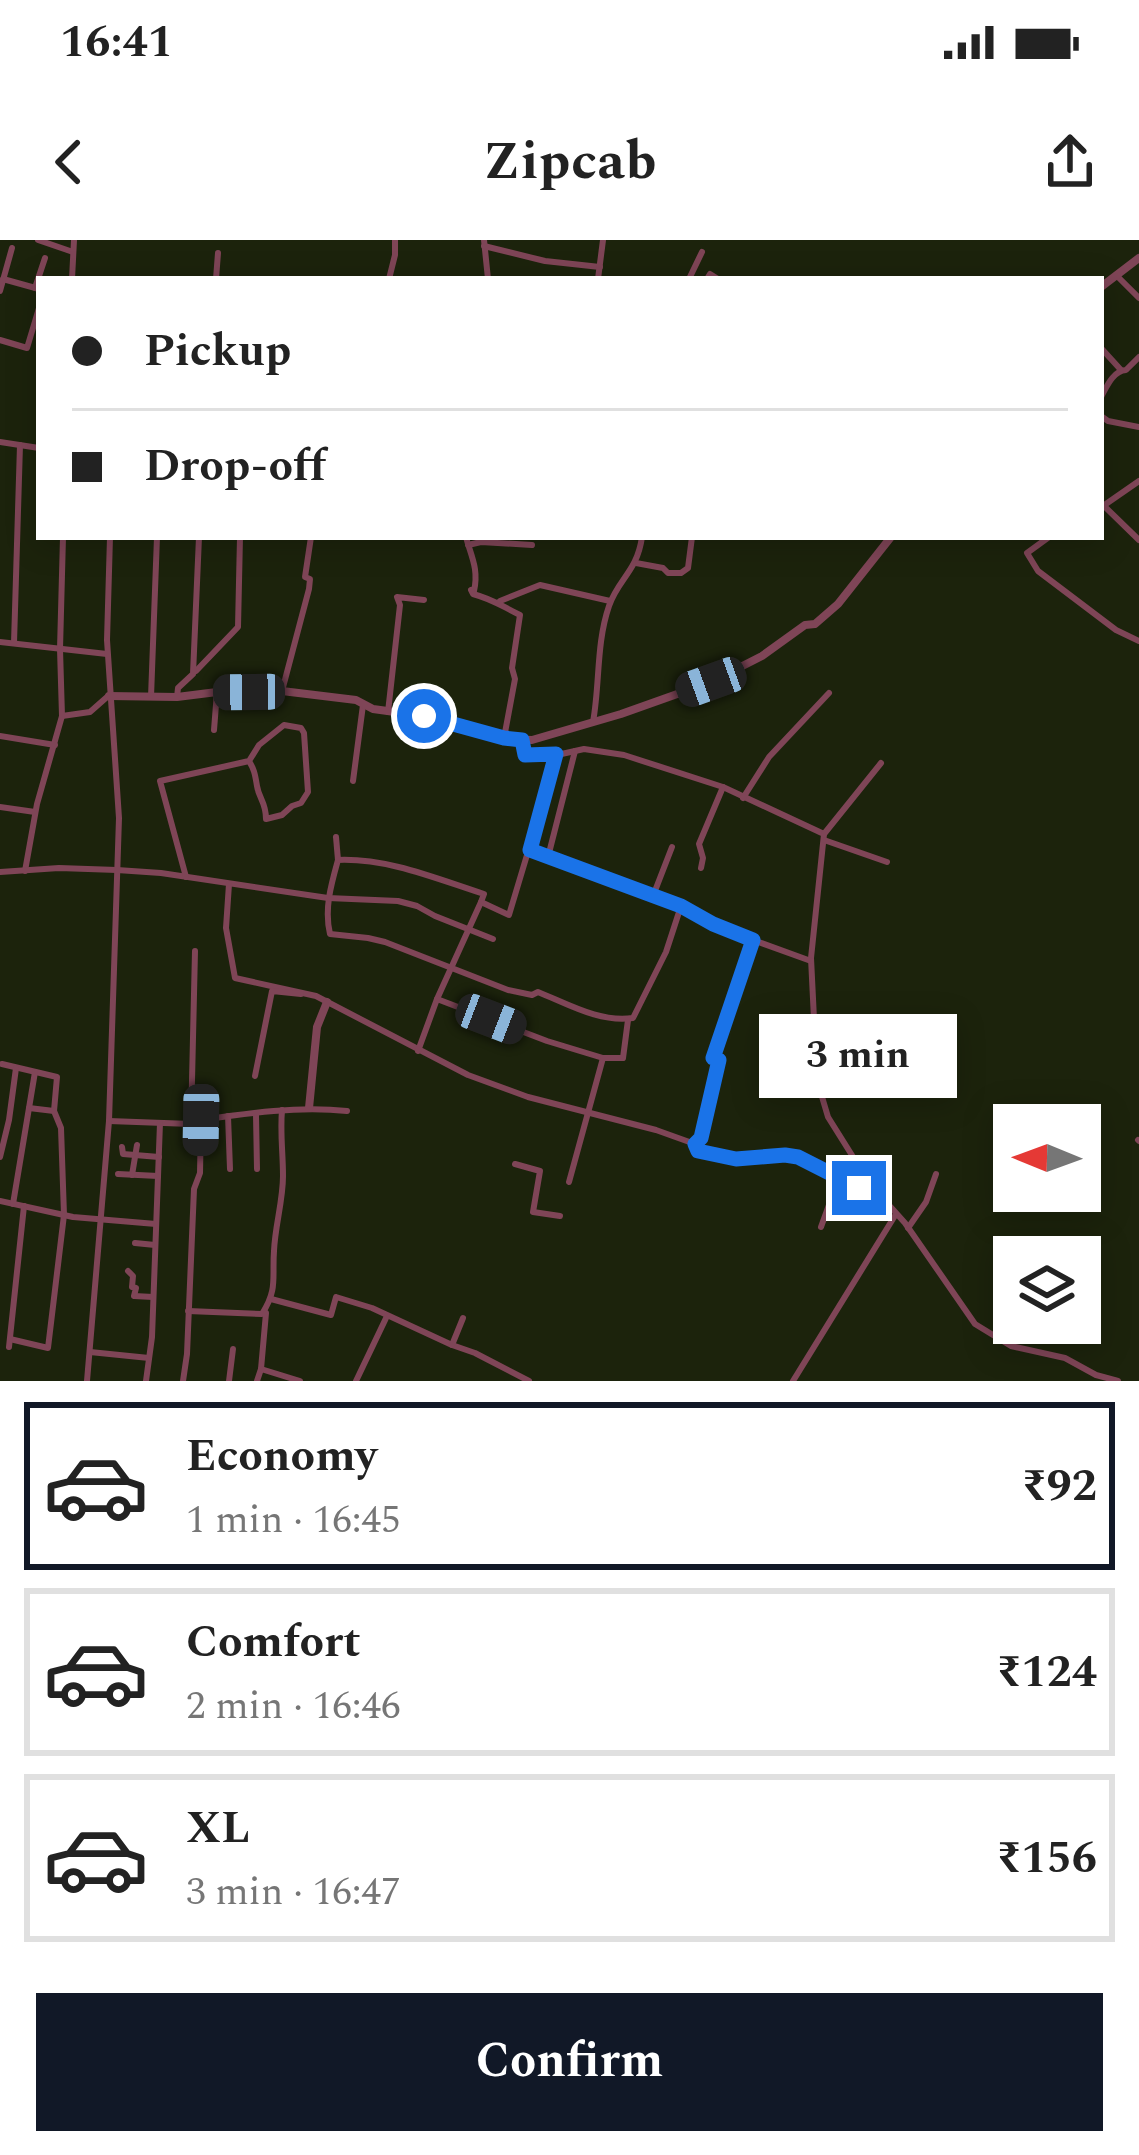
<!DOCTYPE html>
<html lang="en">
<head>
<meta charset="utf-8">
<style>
  body { margin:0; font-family:Spectral,serif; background:#f6f6f6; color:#222; height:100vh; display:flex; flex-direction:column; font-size:45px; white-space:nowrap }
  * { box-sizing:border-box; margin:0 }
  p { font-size:39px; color:#767676 }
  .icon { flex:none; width:66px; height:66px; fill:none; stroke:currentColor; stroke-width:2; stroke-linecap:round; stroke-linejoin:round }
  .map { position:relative; height:1141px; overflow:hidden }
  .drawer { display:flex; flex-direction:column; background:#fff; flex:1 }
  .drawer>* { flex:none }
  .guide { position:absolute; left:36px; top:36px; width:1068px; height:264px; border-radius:0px; box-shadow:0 6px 30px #0003; display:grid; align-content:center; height:264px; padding:0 36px; background:#fff }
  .needle { width:78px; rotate:271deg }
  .fabs { position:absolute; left:993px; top:864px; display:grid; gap:24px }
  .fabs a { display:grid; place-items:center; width:108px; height:108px; border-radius:0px; background:#fff; box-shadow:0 6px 30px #0003; font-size:60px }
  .end { position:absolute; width:54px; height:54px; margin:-27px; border:15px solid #1a73e8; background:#fff; box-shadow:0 0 0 6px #fff }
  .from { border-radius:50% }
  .bubble { position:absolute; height:84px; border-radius:0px; background:#fff; box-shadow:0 6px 30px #0003; font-size:39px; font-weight:700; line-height:84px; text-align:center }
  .car { position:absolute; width:36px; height:72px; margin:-36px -18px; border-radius:15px; box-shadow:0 0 9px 3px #0007; background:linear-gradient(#222 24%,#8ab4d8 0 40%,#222 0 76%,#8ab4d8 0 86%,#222 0) }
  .guide b { display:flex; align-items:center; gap:42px; height:114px; font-size:45px }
  .guide b+b { border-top:3px solid #e0e0e0 }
  .guide i { width:30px; height:30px; background:#222 }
  ul { padding:21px 0 0; list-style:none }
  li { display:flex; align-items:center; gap:36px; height:168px; margin:0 24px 18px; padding:0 12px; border:6px solid #e0e0e0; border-radius:0px }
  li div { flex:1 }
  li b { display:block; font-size:45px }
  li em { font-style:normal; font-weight:700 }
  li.current { border-color:#111827 }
  li>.icon { width:108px; height:108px; stroke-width:1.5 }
  .primary-button { display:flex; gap:24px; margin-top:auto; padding:24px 36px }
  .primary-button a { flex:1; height:138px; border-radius:0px; background:#111827; color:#fff; font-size:48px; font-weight:700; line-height:138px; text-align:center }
  .status { display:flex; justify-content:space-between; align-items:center; height:84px; padding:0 60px; background:#fff; direction:ltr }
  .status svg { height:33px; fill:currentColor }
  header { display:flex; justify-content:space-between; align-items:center; height:156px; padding:0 36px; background:#fff; font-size:54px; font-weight:700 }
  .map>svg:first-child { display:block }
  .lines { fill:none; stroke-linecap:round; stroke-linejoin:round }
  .minor { stroke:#7f4557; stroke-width:6 }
  .tertiary { stroke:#7f4557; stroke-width:8 }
  .route { stroke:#1a73e8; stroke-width:15 }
</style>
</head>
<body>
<div class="status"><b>16:41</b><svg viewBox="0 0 49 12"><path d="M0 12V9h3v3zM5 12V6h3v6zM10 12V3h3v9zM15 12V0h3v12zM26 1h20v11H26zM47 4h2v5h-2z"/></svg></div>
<header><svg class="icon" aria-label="back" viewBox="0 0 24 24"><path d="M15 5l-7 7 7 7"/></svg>Zipcab<svg class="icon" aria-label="share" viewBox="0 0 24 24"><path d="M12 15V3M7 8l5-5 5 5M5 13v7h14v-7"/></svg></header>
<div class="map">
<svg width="1139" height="1141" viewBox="0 0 1139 1141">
  <rect width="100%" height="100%" fill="#1c230c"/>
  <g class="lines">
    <g class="minor">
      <polyline points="38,0 73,12"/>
      <polyline points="484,0 488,39"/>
      <polyline points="484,6 545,21 600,27"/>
      <polyline points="1116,35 1139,58"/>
      <polyline points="3,39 39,49"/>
      <polyline points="72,39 74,0"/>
      <polyline points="216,39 218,13"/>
      <polyline points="389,39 395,15 395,0"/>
      <polyline points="598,39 603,0"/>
      <polyline points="689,39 702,12"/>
      <polyline points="707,39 710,34 718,39"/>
      <polyline points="35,48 45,18"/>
      <polyline points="0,51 12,8"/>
      <polyline points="0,100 27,108 39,68"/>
      <polyline points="1101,108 1121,130"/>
      <path d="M1101 157C1107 146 1113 131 1126 130L1139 117"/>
      <polyline points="1101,176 1108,181 1139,187"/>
      <polyline points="0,202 39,208"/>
      <polyline points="1101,263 1139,300"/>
      <polyline points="1103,266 1139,241"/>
      <path d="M466 297C471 316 479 329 474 351"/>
      <polyline points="1049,297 1027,313 1038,331 1116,390 1139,401"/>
      <polyline points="468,305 481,302 532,305"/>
      <polyline points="636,323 663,328 668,333 681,333 688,328 692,297"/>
      <path d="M471 350 473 354C495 360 501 366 520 375L512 428 515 439 504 498"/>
      <polyline points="500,361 540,345 610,361"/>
      <polyline points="0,402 107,414"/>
      <polyline points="14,403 20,205"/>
      <polyline points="196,431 238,387 240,297"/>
      <polyline points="282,451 309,349 310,339 305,337 311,297"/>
      <polyline points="151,457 157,297"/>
      <polyline points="177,457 178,448 193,434 199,297"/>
      <polyline points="388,472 400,365 397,357 424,360"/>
      <polyline points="62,476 90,472 107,457"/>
      <path d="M593 482C600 444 596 404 609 366 618 339 637 332 642 297"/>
      <polyline points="214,490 217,452"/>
      <polyline points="0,496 55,505"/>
      <polyline points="522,500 525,515 557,515 584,509 624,515 723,547 824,594"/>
      <path d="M557 515 509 675 481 662 484 654C437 639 388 618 338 620 331 645 324 669 330 694L368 698 385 702 508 750 532 755 538 752C568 764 600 783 633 778L666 712 681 666"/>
      <polyline points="881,523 824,594 811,718 817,840 828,877 870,944 905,983 975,1084 1011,1106 1065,1118 1096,1135 1118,1141"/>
      <polyline points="353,541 363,465"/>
      <polyline points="743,558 769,517 829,453"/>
      <polyline points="0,567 35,572"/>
      <polyline points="336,597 338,620"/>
      <polyline points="824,600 887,622"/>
      <polyline points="530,610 681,666 713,684 753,700"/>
      <polyline points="548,617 575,511"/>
      <polyline points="701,628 703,618 699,604 723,547"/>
      <polyline points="25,631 37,564 62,476 60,409 63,297"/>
      <polyline points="0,632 59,628 117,630 161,633 328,658 398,661 417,666 435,676 493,699"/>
      <path d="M186 637 160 541 249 521C255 531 255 535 257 546 259 559 266 562 266 579L282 575 292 566 301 563 308 552 304 493 301 488 284 485 259 505 249 521"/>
      <polyline points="229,644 226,688 235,738 316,756 468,835 528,857 656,890 695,904 701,898 720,821 713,818 753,700 811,721"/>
      <polyline points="653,656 672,607"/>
      <polyline points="437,759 547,801 603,818 569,942"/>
      <polyline points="418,811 437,759 481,662"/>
      <polyline points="603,818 623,818 628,780"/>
      <polyline points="2,824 57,837 54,871 61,888 64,975 48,1108 10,1099"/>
      <polyline points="255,836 272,751 301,754"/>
      <polyline points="29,868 54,871"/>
      <polyline points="256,875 257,929"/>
      <polyline points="228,876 230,929"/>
      <path d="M109 881 191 884 201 880C249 873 298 866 347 871"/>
      <polyline points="191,884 195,711"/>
      <polyline points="1138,900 1139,901"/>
      <path d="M696 906 698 911C710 915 723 918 736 918 755 919 775 912 793 916 822 923 840 951 871 946"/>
      <polyline points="122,907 123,914 159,917"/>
      <polyline points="0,917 9,880 16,828"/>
      <polyline points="515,924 540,931 533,972 560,976"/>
      <polyline points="118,934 158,936"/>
      <polyline points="132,935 137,905"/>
      <polyline points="0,961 73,977 156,984"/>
      <polyline points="13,964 35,832"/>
      <polyline points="821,987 838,940"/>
      <polyline points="908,988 926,962 936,934"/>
      <polyline points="135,1003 155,1005"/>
      <polyline points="128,1031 133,1036 132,1047 136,1048 134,1056 153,1057"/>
      <polyline points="271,1059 331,1075 336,1057 372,1068 452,1105 475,1113 529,1141"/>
      <path d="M188 1071 262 1074C278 1049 272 1038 274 1011 275 986 283 961 283 936 283 913 280 893 282 870"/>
      <polyline points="452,1105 463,1078"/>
      <polyline points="9,1107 24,966"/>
      <polyline points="90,1112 149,1118"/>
      <polyline points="261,1129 266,1073"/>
      <polyline points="87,1141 109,881 119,578 107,400 110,297"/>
      <polyline points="146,1141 152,1097 160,883"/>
      <polyline points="183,1141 187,1114 194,949 200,933 201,880"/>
      <polyline points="229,1141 233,1109"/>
      <polyline points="257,1141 261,1129 300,1141"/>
      <polyline points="356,1141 387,1076"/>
      <polyline points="793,1141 896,974"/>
    </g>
    <g class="tertiary">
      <polyline points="1101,47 1139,18"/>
      <polyline points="109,456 177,457 217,452 282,451 356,460 373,469 424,476 507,499 532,500 621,474 711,442 762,416 805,385 815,384 838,364 891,297"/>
      <polyline points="309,868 317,787 327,762"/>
    </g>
  </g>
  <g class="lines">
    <polyline class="route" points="424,476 504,498 522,500 525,515 556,514 530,610 681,666 713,684 753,700 713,818 719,820 701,898 695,904 698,911 736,919 785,915 798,917 859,948"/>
  </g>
</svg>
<div class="fabs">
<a><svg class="needle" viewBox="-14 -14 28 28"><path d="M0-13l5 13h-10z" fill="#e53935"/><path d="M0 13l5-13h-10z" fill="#767676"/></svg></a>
<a><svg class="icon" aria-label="layers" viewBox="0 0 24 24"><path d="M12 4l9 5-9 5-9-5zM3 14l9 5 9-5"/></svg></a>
</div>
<i class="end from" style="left:424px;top:476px"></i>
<i class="end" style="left:859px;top:948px"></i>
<div class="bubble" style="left:759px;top:774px;width:198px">3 min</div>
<i class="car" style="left:711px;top:442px;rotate:250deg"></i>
<i class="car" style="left:249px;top:452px;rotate:269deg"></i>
<i class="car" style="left:491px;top:779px;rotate:111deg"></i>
<i class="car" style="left:201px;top:880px;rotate:181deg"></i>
<div class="guide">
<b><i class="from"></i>Pickup</b>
<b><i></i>Drop-off</b>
</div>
</div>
<section class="drawer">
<ul>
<li class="current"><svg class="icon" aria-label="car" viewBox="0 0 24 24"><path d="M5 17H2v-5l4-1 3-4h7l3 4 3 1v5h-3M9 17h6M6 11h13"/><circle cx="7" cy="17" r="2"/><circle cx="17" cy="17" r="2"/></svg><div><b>Economy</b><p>1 min · 16:45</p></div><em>₹92</em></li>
<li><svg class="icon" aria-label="car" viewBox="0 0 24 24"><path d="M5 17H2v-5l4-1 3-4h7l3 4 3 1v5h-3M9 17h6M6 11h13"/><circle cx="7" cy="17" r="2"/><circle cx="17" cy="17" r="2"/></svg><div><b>Comfort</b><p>2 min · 16:46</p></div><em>₹124</em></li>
<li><svg class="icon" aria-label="car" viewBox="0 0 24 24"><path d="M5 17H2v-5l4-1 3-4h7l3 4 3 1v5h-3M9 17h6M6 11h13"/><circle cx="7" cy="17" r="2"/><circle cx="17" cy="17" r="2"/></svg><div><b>XL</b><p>3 min · 16:47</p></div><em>₹156</em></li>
</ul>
<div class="primary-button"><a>Confirm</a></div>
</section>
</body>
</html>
